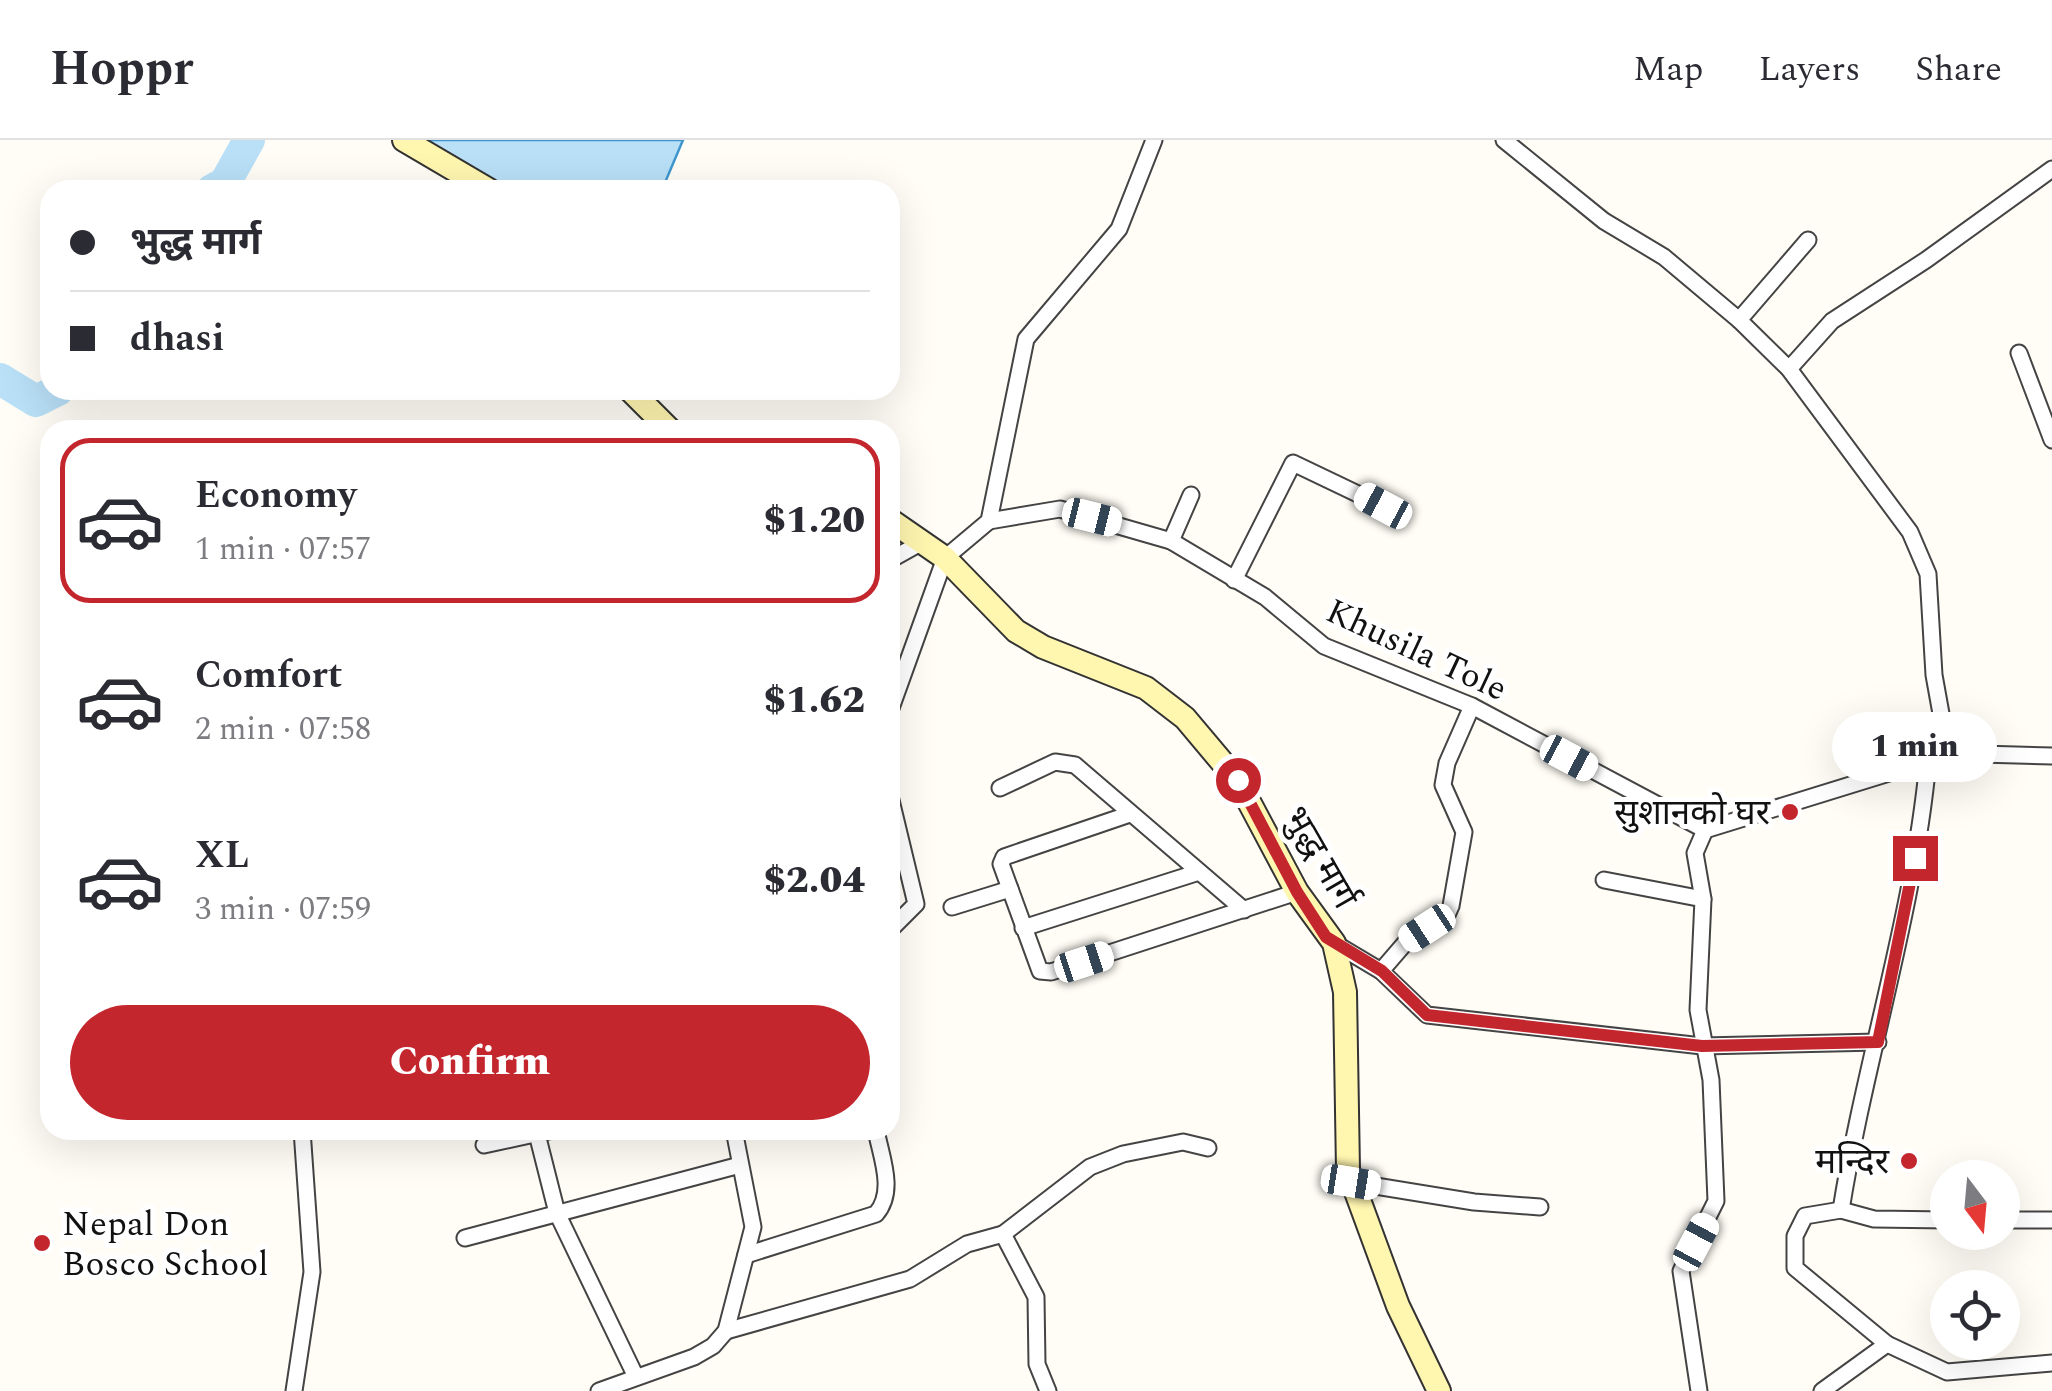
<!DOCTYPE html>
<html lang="en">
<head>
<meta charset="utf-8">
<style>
  body { margin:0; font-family:Spectral,"Noto Sans Devanagari",serif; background:#f2f2f3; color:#2b2b33; height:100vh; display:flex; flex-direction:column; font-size:38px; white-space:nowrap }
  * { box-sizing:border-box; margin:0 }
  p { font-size:32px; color:#7c7c81 }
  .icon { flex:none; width:55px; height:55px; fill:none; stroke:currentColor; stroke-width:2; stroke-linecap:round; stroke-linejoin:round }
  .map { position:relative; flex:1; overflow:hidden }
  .details { position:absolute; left:40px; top:280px; width:860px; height:720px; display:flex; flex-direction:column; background:#fff; border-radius:30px; box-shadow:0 10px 40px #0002 }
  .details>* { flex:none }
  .hud { position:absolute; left:40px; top:40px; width:860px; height:220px; border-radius:30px; box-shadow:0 10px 40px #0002; display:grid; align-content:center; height:220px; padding:0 30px; background:#fff }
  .needle { width:65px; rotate:164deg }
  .controls { position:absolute; left:1930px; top:1020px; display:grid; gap:20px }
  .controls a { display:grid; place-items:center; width:90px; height:90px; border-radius:50%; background:#fff; box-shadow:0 10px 40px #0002; font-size:50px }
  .end { position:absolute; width:45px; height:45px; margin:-22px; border:12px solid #c4262e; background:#fff; box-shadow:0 0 0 5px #fff }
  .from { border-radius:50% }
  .bubble { position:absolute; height:70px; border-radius:35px; background:#fff; box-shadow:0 10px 40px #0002; font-size:32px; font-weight:800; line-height:70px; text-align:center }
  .car { position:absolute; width:30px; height:60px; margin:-30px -15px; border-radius:12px; box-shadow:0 0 8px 2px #0007; background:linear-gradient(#fff 24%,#345 0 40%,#fff 0 76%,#345 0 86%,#fff 0) }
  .hud b { display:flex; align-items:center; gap:35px; height:95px; font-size:38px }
  .hud b+b { border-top:2px solid #e1e1e2 }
  .hud i { width:25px; height:25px; background:#2b2b33 }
  ul { padding:18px 0 0; list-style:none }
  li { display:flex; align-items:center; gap:30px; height:165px; margin:0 20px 15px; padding:0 10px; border:5px solid transparent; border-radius:30px }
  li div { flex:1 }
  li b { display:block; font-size:38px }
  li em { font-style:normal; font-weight:800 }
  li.on { border-color:#c4262e }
  li>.icon { width:90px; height:90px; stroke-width:1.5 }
  .primary-button { display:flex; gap:20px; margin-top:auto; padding:20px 30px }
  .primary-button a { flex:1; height:115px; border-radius:60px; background:#c4262e; color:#fff; font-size:40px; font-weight:800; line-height:115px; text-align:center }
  header { display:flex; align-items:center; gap:60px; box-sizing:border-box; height:140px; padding:0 50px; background:#fff; border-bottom:2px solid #e1e1e2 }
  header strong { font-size:48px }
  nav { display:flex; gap:55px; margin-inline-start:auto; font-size:35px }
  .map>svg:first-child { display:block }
  .water { fill:#b9e0f7; stroke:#3f96cf; stroke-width:2.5 }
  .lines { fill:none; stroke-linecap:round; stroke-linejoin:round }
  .river { stroke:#b9e0f7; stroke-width:32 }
  .street-casing { stroke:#444; stroke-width:19 }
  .secondary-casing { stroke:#333; stroke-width:26 }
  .street { stroke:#fff; stroke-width:15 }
  .secondary { stroke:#fff6b0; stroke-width:22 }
  .route { stroke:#c4262e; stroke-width:12 }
  .poi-dot { fill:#c4262e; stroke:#fff; stroke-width:4 }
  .labels { text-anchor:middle; stroke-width:10; stroke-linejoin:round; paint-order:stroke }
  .street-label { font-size:35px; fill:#111; stroke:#fff }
  .poi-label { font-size:35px; fill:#111; stroke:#fff; text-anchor:end }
</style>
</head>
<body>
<header>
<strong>Hoppr</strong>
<nav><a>Map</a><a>Layers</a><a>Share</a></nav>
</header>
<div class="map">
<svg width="2052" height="1251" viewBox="0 0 2052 1251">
  <rect width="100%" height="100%" fill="#fffdf5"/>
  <polygon class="water" points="414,0 683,0 664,45 656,50 491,50"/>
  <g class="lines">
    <g class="river">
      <polyline points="212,50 225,43 249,0"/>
      <polyline points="0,239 36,261 58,250"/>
    </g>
    <defs>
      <g id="street">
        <polyline points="1504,0 1604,81 1664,117 1739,180 1789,229 1910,392 1928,434 1934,535 1949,618"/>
        <polyline points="1739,180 1808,100"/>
        <polyline points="2019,213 2052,300"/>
        <polyline points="1789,229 1832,181 1926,120 2052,29"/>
        <polyline points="989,381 1060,369 1171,401 1265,457 1324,506 1472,566 1705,690"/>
        <polyline points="1171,401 1191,355"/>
        <polyline points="890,420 924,401"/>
        <polyline points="1234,440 1293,323 1383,366"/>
        <polyline points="890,571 945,418 989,381 1026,199 1119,89 1154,0"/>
        <polyline points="1000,648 1055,622 1075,625 1244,770"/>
        <polyline points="890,656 916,764 890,790"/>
        <polyline points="1130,674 1004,717 1001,724 1040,831 1051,832 1297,752"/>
        <polyline points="1705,690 1928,621 1980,614 2052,616"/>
        <polyline points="1604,740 1703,759"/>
        <polyline points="952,767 1010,749"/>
        <polyline points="1023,788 1199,732"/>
        <polyline points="1334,803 1381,831 1427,875 1702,906 1878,902"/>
        <polyline points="1381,831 1406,802 1447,775 1451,766 1464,692 1443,645 1447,623 1472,566"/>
        <polyline points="536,990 557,1073 636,1237"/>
        <polyline points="484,1005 553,990"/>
        <polyline points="1351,1042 1474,1062 1540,1067"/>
        <path d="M1841 1070C1865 920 1914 773 1928 621"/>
        <polyline points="2002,1080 2052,1080"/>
        <polyline points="1003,1094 1036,1157 1037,1224 1048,1251"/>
        <polyline points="465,1098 740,1025"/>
        <path d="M746 1115 876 1074C896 1051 881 1017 876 990"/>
        <polyline points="726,1191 910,1139 967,1104 1003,1094 1090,1027 1123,1014 1183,1002 1208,1008"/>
        <polyline points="1887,1204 1947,1232 2052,1223"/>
        <polyline points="294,1251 312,1132 302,990"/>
        <polyline points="599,1251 694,1217 713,1206 726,1191 753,1087 734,990"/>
        <polyline points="1699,1251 1681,1131 1716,1061 1711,940 1698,870 1703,759 1695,713 1705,690"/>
        <polyline points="1822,1251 1887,1204 1795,1128 1795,1096 1805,1076 1841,1070 1874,1079 1948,1080"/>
      </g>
      <g id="secondary">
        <polyline points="404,0 489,50"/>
        <polyline points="630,250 670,290"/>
        <polyline points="890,380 945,418 1016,491 1043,507 1146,548 1185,578 1238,641 1297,752 1334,803 1345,852 1348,1030 1398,1166 1439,1251"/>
      </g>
    </defs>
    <use href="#street" class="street-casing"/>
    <use href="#secondary" class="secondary-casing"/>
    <use href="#street" class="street"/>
    <use href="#secondary" class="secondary"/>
  </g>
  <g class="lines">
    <polyline class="route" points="1238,640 1297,752 1326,797 1382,831 1427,875 1702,906 1878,902 1915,718"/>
  </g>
  <g class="poi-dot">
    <circle cx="1790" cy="672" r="10"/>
    <circle cx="1909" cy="1021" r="10"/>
    <circle cx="42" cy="1103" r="10"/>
  </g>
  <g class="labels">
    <g class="street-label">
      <text transform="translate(1417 509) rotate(25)" y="12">Khusila Tole</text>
      <text transform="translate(1321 717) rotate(60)" y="12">भुद्ध मार्ग</text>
    </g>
    <g class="poi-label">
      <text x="1770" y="684">सुशानको घर</text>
      <text x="1889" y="1033">मन्दिर</text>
      <text x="62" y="1095" text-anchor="start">Nepal Don<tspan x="62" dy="40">Bosco School</tspan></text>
    </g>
  </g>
</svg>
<div class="controls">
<a><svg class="needle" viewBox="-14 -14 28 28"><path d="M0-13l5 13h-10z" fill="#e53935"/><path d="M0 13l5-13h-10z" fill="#7c7c81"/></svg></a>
<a><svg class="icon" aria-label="locate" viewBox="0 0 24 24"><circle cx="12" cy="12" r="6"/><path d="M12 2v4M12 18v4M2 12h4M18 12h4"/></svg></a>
</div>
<i class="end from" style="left:1238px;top:640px"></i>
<i class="end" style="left:1915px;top:718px"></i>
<div class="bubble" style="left:1832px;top:572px;width:165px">1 min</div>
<i class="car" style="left:1383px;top:366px;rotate:298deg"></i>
<i class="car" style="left:1092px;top:377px;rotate:104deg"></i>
<i class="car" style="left:1569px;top:618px;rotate:118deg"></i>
<i class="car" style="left:1427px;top:788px;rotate:237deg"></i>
<i class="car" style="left:1084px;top:822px;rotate:72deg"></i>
<i class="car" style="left:1351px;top:1042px;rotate:99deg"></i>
<i class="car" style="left:1696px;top:1102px;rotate:28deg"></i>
<div class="hud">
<b><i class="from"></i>भुद्ध मार्ग</b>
<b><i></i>dhasi</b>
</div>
<section class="details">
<ul>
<li class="on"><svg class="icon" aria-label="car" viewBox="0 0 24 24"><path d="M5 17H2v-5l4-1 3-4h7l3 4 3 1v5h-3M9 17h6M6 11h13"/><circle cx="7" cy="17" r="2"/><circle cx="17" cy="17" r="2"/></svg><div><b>Economy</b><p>1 min · 07:57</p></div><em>$1.20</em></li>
<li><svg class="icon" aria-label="car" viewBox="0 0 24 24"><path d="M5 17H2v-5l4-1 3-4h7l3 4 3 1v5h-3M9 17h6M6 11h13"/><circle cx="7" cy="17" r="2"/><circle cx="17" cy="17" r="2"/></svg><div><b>Comfort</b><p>2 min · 07:58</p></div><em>$1.62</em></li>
<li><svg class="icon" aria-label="car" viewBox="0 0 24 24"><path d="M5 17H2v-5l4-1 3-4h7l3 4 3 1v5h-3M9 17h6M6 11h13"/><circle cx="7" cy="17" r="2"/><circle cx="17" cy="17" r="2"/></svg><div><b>XL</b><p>3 min · 07:59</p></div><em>$2.04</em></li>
</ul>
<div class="primary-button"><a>Confirm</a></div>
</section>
</div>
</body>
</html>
